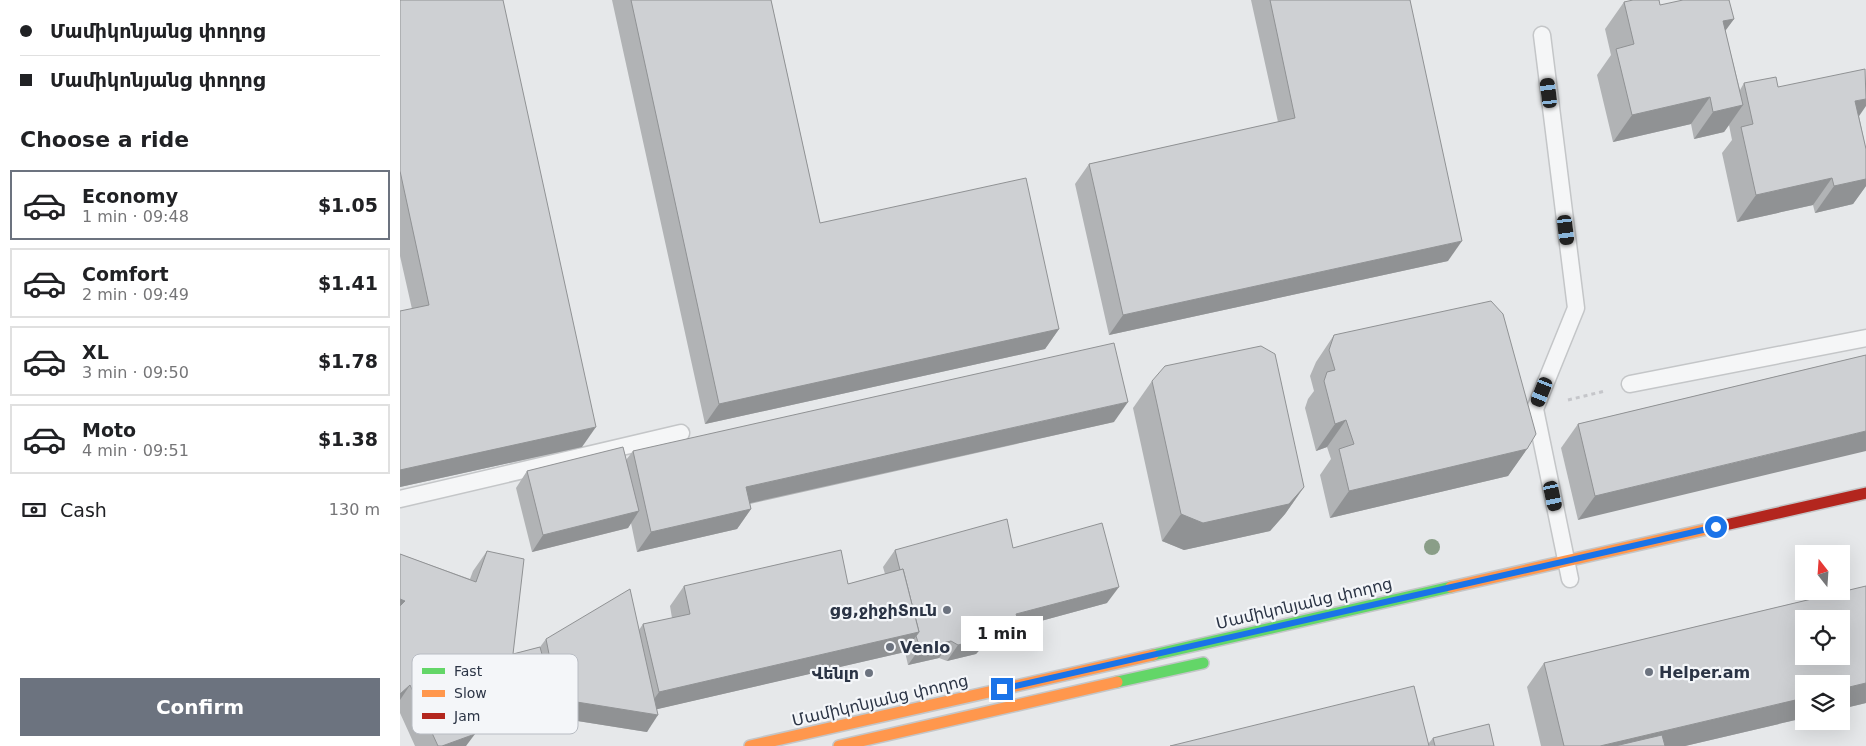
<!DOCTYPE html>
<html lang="en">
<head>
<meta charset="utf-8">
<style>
  body { margin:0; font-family:"DejaVu Sans","Noto Sans Armenian",sans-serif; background:#f6f6f6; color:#202124; height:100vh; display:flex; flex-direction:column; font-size:19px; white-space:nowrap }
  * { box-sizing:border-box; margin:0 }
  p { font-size:16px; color:#757577 }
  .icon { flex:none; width:28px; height:28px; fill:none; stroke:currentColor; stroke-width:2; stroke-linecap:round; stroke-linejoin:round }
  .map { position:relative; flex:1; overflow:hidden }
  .drawer { display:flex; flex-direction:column; background:#fff; width:400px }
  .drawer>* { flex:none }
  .top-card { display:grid; align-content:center; height:110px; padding:0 20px; background:#fff }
  .needle { width:32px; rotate:343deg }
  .buttons { position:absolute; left:1395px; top:545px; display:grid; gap:10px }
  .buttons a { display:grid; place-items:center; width:55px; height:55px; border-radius:0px; background:#fff; box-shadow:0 5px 20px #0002; font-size:25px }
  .end { position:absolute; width:22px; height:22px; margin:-11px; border:6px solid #1a73e8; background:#fff; box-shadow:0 0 0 2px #fff }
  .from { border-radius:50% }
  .bubble { position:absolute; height:35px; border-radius:0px; background:#fff; box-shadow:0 5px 20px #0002; font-size:16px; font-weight:700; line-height:35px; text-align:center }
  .car { position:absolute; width:15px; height:30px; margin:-15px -8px; border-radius:6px; box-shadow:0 0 4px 1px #0007; background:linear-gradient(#222 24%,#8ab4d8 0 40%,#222 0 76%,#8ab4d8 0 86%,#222 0) }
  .top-card b { display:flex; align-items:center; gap:18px; height:48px; font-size:19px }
  .top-card b+b { border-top:1px solid #e0e0e0 }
  .top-card i { width:12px; height:12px; background:#202124 }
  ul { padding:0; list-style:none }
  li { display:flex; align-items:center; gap:15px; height:70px; margin:0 10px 8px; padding:0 10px; border:2px solid #e0e0e0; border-radius:0px }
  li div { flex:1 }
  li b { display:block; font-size:19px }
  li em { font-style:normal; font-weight:700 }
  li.current { border-color:#6c737f }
  li>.icon { width:45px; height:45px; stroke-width:1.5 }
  h2 { padding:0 20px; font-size:22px; line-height:60px }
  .pay { display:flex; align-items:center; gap:12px; height:55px; padding:0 20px; font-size:19px }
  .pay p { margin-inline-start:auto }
  .action { display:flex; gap:10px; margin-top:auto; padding:10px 20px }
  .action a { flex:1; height:58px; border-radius:0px; background:#6c737f; color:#fff; font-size:20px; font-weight:700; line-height:58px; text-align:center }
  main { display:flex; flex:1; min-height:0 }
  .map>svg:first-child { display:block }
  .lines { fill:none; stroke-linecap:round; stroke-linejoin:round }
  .lane-casing { stroke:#c4c6c8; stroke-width:19 }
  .fast-casing { stroke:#c4c6c8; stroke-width:14 }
  .slow-casing { stroke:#c4c6c8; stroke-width:14 }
  .jam-casing { stroke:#c4c6c8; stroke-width:14 }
  .path { stroke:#c5c6ca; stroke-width:3; stroke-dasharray:4 4; stroke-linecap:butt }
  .lane { stroke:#f5f6f7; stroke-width:16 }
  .fast { stroke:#63d668; stroke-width:11 }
  .slow { stroke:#ff974d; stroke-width:11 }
  .jam { stroke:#b3261e; stroke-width:11 }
  .tree { fill:#8a9e88 }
  .wall { fill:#b1b3b5; fill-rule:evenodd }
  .shaded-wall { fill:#909294 }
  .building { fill:#ced0d3; stroke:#909294; fill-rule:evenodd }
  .route { stroke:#1a73e8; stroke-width:6 }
  .poi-dot { fill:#6c737f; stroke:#f4f6f9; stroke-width:2 }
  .labels { text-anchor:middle; stroke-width:4.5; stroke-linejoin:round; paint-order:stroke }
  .street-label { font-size:16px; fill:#2b3445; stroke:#f4f6f9 }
  .poi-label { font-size:16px; font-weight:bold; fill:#2b3445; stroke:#f4f6f9; text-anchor:end }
  .key { fill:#f4f6f9; stroke:#b8bcc3; stroke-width:1 }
  .key-label { font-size:14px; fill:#2b3445 }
</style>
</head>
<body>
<main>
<section class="drawer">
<div class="top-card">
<b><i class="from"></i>Մամիկոնյանց փողոց</b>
<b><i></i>Մամիկոնյանց փողոց</b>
</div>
<h2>Choose a ride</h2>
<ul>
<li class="current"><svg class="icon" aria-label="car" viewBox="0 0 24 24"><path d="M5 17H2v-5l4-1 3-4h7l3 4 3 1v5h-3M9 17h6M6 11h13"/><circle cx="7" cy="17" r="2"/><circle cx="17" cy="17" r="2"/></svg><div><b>Economy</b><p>1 min · 09:48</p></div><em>$1.05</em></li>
<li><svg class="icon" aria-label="car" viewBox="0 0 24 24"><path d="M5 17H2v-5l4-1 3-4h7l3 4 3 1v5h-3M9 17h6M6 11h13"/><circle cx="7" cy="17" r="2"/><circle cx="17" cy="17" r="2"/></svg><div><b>Comfort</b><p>2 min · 09:49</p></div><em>$1.41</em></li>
<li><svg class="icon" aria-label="car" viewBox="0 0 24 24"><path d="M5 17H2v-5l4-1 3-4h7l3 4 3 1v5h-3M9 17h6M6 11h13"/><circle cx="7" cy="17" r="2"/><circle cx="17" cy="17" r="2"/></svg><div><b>XL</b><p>3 min · 09:50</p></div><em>$1.78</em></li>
<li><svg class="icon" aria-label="car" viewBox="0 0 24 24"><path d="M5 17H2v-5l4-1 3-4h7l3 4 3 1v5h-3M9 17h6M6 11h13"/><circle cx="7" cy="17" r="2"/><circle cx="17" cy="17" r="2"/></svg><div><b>Moto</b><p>4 min · 09:51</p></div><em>$1.38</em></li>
</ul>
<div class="pay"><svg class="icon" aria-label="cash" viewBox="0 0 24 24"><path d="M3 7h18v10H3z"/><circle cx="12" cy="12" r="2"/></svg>Cash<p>130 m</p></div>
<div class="action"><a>Confirm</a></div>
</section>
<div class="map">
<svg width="1466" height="746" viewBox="0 0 1466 746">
  <rect width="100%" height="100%" fill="#e6e8ea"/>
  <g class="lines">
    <defs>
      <g id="lane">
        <polyline points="1142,35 1176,308 1135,409 1170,579"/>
        <polyline points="1230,384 1466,338"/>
        <polyline points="0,499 281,433"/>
      </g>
      <g id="fast">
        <polyline points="753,655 1051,587"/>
        <polyline points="717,682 803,663"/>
      </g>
      <g id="slow">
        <polyline points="1051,587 1312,528"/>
        <polyline points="350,746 753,655"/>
        <polyline points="439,746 717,682"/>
      </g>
      <polyline id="jam" points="1312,528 1466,493"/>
    </defs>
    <use href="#lane" class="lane-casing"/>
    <use href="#fast" class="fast-casing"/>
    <use href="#slow" class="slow-casing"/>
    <use href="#jam" class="jam-casing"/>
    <polyline class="path" points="1168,400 1205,391"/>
    <use href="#lane" class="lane"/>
    <use href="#fast" class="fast"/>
    <use href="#slow" class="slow"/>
    <use href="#jam" class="jam"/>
  </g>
  <circle class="tree" cx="1032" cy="547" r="8"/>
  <g class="wall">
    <polygon points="0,0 182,447 0,487 0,311 12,309 0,256"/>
    <polygon points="212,0 371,0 420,223 659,329 645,349 305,424"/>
    <polygon points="851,0 1010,0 1048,261 709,335 675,184 689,164 878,122"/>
    <polygon points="1224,2 1260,5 1334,19 1325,30 1340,90 1344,83 1378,87 1459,116 1466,149 1466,186 1453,204 1415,213 1413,205 1337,222 1322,153 1332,140 1329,125 1324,132 1294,139 1291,124 1213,142 1197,75 1211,55 1205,29"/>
    <polygon points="934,335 1127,449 1108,476 930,518 920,475 931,459 927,447 916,451 905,408 908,399 914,391 910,376 916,362"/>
    <polygon points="1466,355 1178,520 1161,448 1178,424"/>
    <polygon points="752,381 904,487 885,514 870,531 784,550 762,541 733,408"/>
    <polygon points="714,422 350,504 351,509 337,529 237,552 231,523 228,528 132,552 116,488 127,471 226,460 233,451"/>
    <polygon points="613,548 707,603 615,628 607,640 584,645 576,654 547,661 539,658 508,665 505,652 257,709 247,732 146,716 142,696 136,705 69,722 66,746 15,746 0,713 0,554 70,579 73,571 87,551 113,654 140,647 146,639 239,630 243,624 272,618 270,606 284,586 448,584 485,574 483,567 495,550"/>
    <path d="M1466 586V703L1441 709V684H1404V718L1285 746H1141L1127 687 1144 663ZM1404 619H1441V656H1404Z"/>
    <polygon points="1033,738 1094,746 770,746 1028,744"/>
  </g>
  <g class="shaded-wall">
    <polygon points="1334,19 1315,45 1323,21"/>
    <polygon points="1310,97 1291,124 1213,142 1232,115"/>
    <polygon points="1466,99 1466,106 1453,125 1455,101"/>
    <polygon points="1343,105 1324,132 1294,139 1313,112"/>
    <polygon points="1432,178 1413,205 1337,222 1356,195"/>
    <polygon points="1466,179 1466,186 1453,204 1415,213 1434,186"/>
    <polygon points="1062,241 1048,261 709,335 723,315"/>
    <polygon points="659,329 645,349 305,424 319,404"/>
    <polygon points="728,402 714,422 332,507 346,487"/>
    <polygon points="946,420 927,447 916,451 935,424"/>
    <polygon points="196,427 182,447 0,487 0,470"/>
    <polygon points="1466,431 1466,451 1178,520 1195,496"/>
    <polygon points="1127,449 1108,476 930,518 949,491"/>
    <polygon points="904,487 885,514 870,531 784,550 762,541 781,514"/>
    <polygon points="351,509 337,529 237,552 251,532"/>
    <polygon points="239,511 228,528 132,552 143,535"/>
    <polygon points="719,587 707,603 615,628 607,640 584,645 576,654 547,661 558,645 595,628 616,614"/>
    <polygon points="0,599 5,601 0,608"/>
    <polygon points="519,632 505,652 245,712 259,692"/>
    <polygon points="551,641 539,658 508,665 520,648"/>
    <polygon points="1466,683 1466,703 1441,709 1441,689"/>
    <polygon points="150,684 136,705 49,728 63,708"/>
    <polygon points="10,685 0,700 0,694"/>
    <polygon points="1404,698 1404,718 1285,746 1200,746"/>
    <polygon points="158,699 258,715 247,732 146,716"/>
    <polygon points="75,734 66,746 42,746"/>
  </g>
  <g class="building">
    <polygon points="0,0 103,0 196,427 0,470 0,311 29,305 0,171"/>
    <polygon points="231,0 371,0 420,223 626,178 659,329 319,404"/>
    <polygon points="870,0 1010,0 1062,241 723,315 689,164 895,118"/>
    <polygon points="1233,0 1259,0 1260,5 1283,0 1329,0 1334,19 1323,21 1343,105 1313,112 1310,97 1232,115 1216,49 1234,44 1224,2"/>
    <polygon points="1465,69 1466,99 1455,101 1466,149 1466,179 1434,186 1432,178 1356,195 1341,127 1353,124 1344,83 1376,77 1378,87"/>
    <polygon points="1091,301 1103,314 1136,434 1127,449 949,491 939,449 954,444 946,420 935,424 924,381 927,372 935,370 929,350 934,335"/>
    <polygon points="714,343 728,402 346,487 351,509 251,532 233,451"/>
    <polygon points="861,346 875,354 904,487 889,504 803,523 781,514 752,381 765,366"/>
    <polygon points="1466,355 1466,431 1195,496 1178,424"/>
    <polygon points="223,447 239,511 143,535 127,471"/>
    <polygon points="607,519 613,548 702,523 719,587 616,614 619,623 595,628 588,637 558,645 551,641 520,648 516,636 519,632 503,569 500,570 495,550"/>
    <polygon points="441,550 448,584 503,569 519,632 259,692 243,624 290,614 284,586"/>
    <polygon points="87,551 124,559 113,654 140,647 150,684 63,708 75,734 42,746 38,746 10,685 0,694 0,606 5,601 0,599 0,554 76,582"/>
    <path d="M1466 586V683L1441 689V684H1404V698L1200 746H1164L1144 663ZM1404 619H1441V656H1404Z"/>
    <polygon points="230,589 258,715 158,699 146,639"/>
    <polygon points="1014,686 1029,746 770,746"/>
    <polygon points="1089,724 1094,746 1035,746 1033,738"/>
    <polygon points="1262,735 1265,746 1215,746"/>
  </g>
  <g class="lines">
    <polyline class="route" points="602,689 1316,527"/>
  </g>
  <g class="poi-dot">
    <circle cx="547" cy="610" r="5"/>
    <circle cx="490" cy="647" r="5"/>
    <circle cx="1249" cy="672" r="5"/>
    <circle cx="469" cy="673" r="5"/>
  </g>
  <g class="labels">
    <g class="street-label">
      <text transform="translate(904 603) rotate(-13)" y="6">Մամիկոնյանց փողոց</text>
      <text transform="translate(480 700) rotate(-13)" y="6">Մամիկոնյանց փողոց</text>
    </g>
    <g class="poi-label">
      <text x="537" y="616">gg,ջիջիՏուն</text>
      <text x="500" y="653" text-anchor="start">Venlo</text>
      <text x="1259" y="678" text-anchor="start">Helper.am</text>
      <text x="459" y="679">Վենլո</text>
    </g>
  </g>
  <rect x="12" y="654" width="166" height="80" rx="8" class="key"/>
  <rect x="22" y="668" width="23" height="6" fill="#63d668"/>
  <rect x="22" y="690" width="23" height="7" fill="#ff974d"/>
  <rect x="22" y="713" width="23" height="6" fill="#b3261e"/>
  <g class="key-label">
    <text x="54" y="676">Fast</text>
    <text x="54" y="698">Slow</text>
    <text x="54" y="721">Jam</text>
  </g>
</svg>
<div class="buttons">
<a><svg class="needle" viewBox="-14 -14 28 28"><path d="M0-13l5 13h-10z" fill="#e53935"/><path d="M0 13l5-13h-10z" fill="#757577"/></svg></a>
<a><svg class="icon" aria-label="locate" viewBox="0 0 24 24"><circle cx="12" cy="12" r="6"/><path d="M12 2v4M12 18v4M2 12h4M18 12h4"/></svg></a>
<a><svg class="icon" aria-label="layers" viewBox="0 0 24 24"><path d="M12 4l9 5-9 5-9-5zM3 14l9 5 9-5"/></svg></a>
</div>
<i class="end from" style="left:1316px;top:527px"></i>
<i class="end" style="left:602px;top:689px"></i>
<div class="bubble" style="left:561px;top:616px;width:82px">1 min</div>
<i class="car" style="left:1149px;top:93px;rotate:353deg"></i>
<i class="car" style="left:1166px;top:230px;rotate:173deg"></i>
<i class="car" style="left:1142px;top:392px;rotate:202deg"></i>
<i class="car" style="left:1153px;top:496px;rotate:168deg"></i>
</div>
</main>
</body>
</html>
